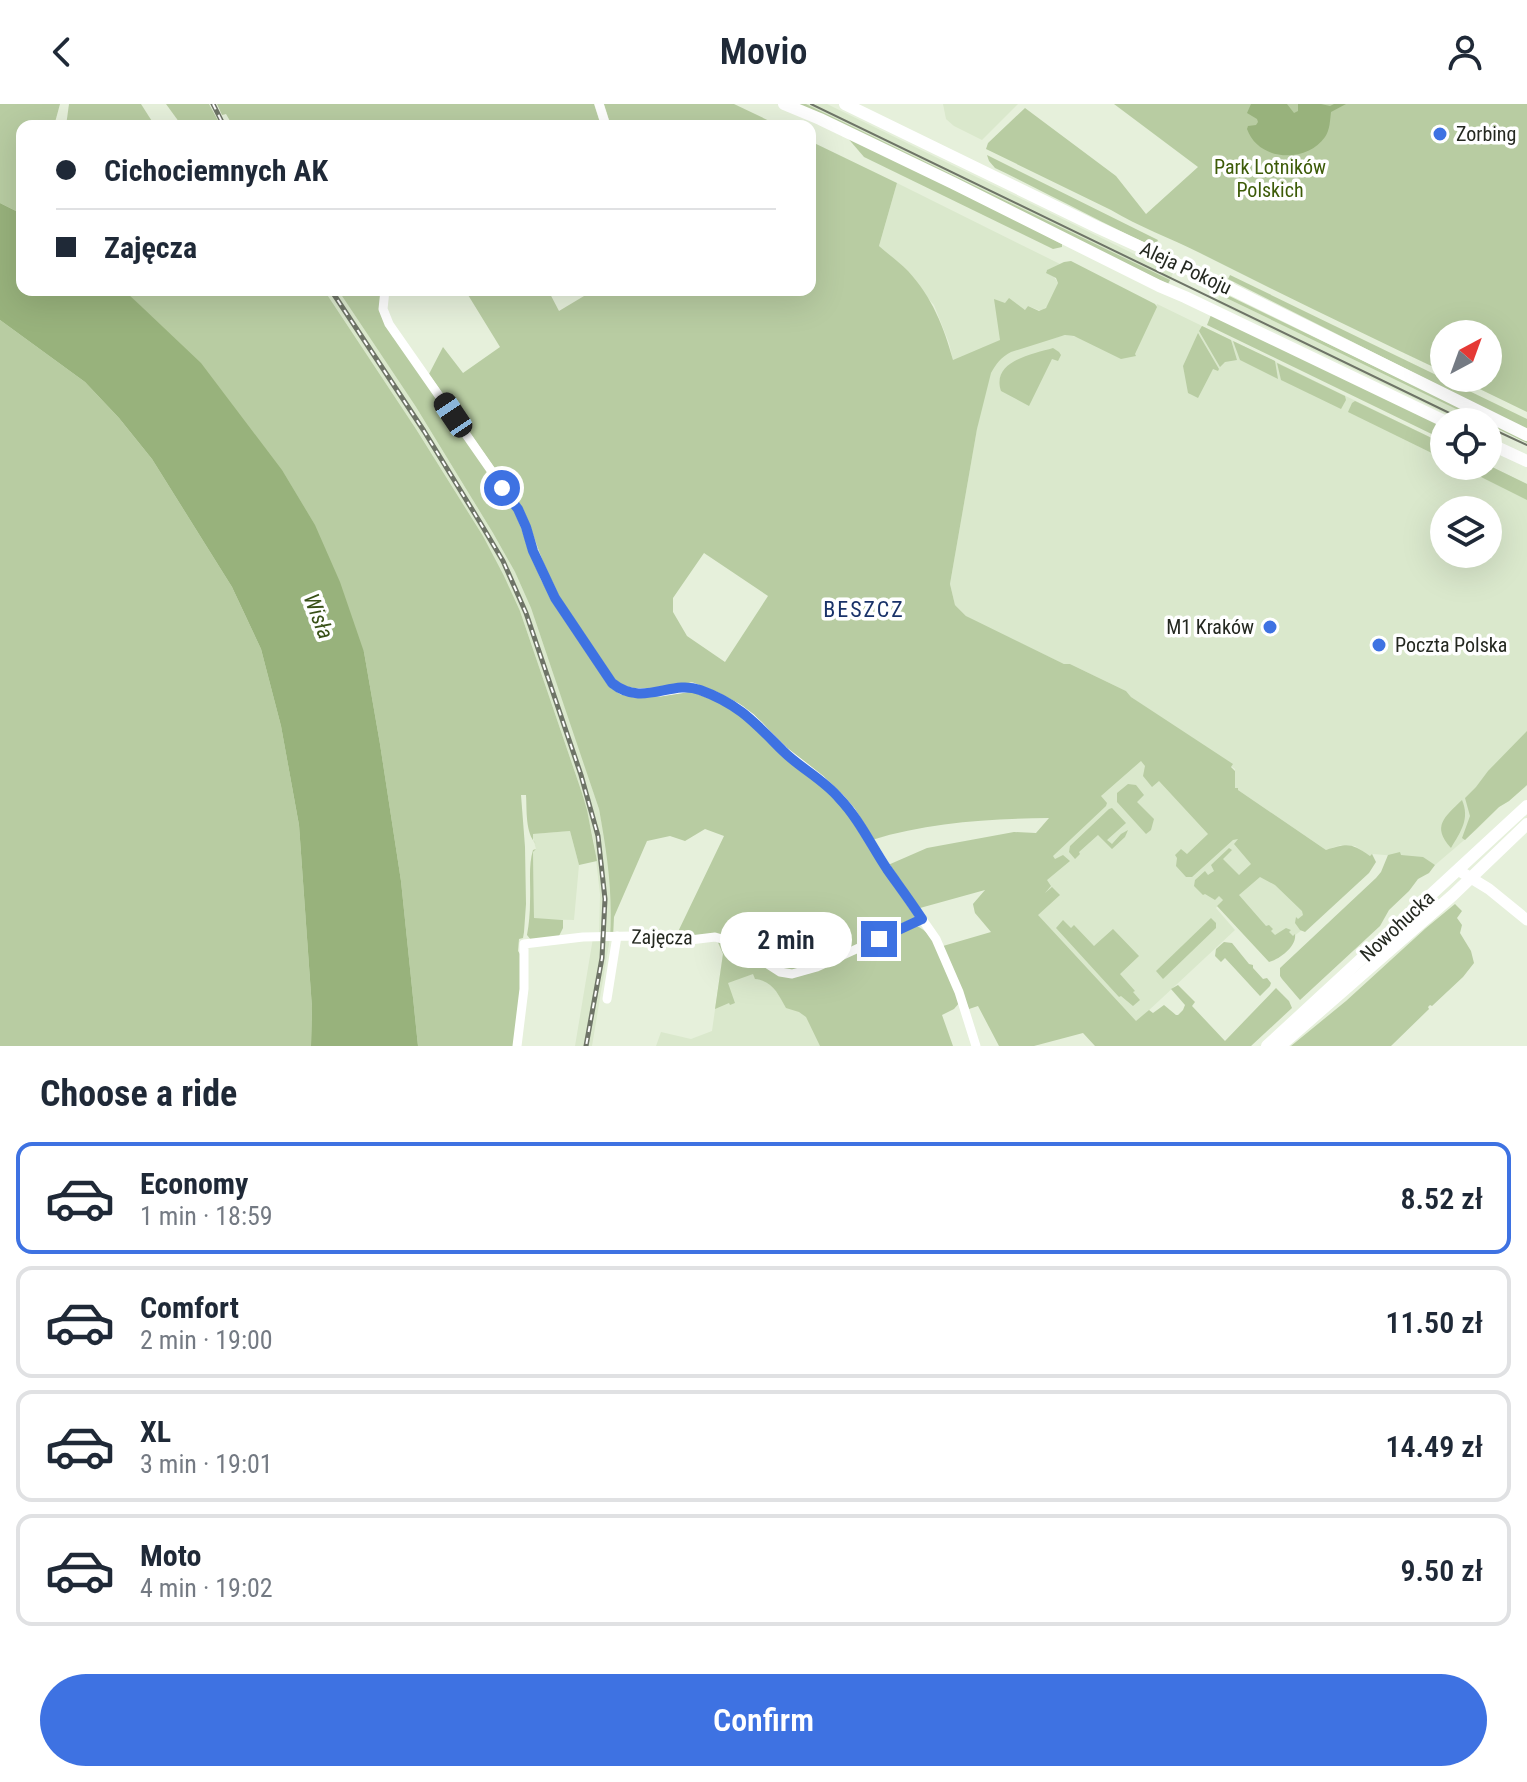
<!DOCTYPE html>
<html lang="en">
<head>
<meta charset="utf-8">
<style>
  body { margin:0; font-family:"Roboto Condensed",sans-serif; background:#f6f6f7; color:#1f2937; height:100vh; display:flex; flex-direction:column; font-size:30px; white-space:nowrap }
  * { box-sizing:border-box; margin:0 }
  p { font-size:26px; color:#747a83 }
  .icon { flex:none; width:44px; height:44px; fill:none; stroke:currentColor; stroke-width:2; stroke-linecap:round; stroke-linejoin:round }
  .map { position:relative; height:942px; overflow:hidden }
  .panel { display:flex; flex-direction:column; background:#fff; flex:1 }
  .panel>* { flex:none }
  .hud { position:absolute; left:16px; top:16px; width:800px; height:176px; border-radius:16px; box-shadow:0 8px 32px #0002; display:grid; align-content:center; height:176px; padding:0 40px; background:#fff }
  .needle { width:52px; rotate:41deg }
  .fabs { position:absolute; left:1430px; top:216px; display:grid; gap:16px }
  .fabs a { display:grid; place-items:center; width:72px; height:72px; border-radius:50%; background:#fff; box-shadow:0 8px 32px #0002; font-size:40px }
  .end { position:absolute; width:36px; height:36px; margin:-18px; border:10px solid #3e72e2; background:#fff; box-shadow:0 0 0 4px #fff }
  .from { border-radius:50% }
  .bubble { position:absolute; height:56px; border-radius:28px; background:#fff; box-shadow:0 8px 32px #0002; font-size:26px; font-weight:600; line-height:56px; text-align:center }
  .car { position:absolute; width:24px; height:48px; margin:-24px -12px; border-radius:10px; box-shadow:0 0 6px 2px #0007; background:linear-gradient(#222 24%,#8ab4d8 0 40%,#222 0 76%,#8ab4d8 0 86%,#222 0) }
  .hud b { display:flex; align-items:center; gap:28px; height:76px; font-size:30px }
  .hud b+b { border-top:2px solid #e0e1e3 }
  .hud i { width:20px; height:20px; background:#1f2937 }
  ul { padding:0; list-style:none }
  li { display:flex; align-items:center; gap:24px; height:112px; margin:0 16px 12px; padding:0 24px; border:4px solid #e0e1e3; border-radius:16px }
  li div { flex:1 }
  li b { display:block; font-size:30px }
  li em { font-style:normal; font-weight:600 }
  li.on { border-color:#3e72e2 }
  li>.icon { width:72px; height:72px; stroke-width:1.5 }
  h2 { padding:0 40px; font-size:36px; line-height:96px }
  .primary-button { display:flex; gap:16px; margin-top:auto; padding:16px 40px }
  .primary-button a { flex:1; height:92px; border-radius:48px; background:#3e72e2; color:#fff; font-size:32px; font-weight:600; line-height:92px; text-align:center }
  header { display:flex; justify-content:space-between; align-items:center; height:104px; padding:0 40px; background:#fff; font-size:36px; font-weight:600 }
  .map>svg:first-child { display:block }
  .built { fill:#dae8cc; fill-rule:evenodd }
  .green { fill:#b8cca2; fill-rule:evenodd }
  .water { fill:#98b27c }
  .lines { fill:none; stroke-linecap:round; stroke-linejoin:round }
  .minor { stroke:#fff; stroke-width:9 }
  .tertiary { stroke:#fff; stroke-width:11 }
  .secondary { stroke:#fff; stroke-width:12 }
  .tram { stroke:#6e7467; stroke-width:2 }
  .rail-casing { stroke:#6e7467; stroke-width:5 }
  .rail { stroke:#fff; stroke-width:2; stroke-dasharray:6; stroke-linecap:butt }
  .route { stroke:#3e72e2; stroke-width:10 }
  .poi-dot { fill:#3e72e2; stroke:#fff; stroke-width:3 }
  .labels { text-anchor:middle; stroke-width:7; stroke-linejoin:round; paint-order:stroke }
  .poi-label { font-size:20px; fill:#242820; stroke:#fff; text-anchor:start }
  .park-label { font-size:20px; fill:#3d5b08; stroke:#fff }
  .street-label { font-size:20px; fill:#242820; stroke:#fff }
  .neighbourhood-label { font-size:22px; letter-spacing:2px; fill:#193269; stroke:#fff }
  .water-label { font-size:22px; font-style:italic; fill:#385016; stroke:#fff }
</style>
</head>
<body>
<header><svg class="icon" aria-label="back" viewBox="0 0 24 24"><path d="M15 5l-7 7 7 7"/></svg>Movio<svg class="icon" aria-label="person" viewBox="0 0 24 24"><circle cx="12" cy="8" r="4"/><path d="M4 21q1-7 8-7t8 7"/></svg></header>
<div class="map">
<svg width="1527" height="942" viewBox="0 0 1527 942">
  <rect width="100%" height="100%" fill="#e6f0db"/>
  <g class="built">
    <polygon points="806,0 827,0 1173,169 1170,176"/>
    <polygon points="943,0 1018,0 982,36 954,22 946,15"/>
    <polygon points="897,79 1060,160 1046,167 1047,169 1054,173 1058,179 1049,201 1041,207 1028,202 1025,206 1018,203 1001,236 953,257 949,239 934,201 879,142"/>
    <polygon points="324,186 338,186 416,303 493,429 515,468 531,504 586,665 599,705 606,740 612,789 610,834 592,942 575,942 593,834 599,834 600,790 594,738 582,689 520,507 483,432 416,325"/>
    <polygon points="1220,191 1483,318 1463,318 1264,222 1216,198"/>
    <path d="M1157 200 1444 340V362L1488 361 1527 380V681L1509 697 1499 703 1476 726 1435 761 1419 754 1373 750 1370 752 1355 742 1341 741 1326 746 1235 684V665L1131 593 1126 587 1070 560H1064L978 519 966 512 955 501 950 480 986 273 1006 245 1066 231 1078 233 1130 252ZM1444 406H1488V450H1444Z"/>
    <polygon points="1134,620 1314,817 1294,832 1288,841 1223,796 1216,804 1235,826 1132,922 975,809 973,800"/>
    <polygon points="570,727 579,761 574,816 534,815 533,748 536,745 532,730"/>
    <polygon points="723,849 774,880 805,905 828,942 656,942 661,928 691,935 712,927"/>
  </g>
  <g class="green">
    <polygon points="0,0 60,0 54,22 22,22 22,110 0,99"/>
    <polygon points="69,0 141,0 155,22 66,22"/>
    <polygon points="166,0 209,0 221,22 182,22"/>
    <polygon points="217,0 594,0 601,22 233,22 226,10 222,11"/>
    <polygon points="604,0 734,0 780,22 611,22"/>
    <polygon points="797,0 806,0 1170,176 1168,180"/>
    <path d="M1114 0H1527V308L1457 274H1488V230H1444V268C1362 229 1281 190 1200 149 1170 134 1139 123 1111 106L986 45 988 39 1025 4 1116 72 1146 110 1198 63Z"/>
    <polygon points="846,32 1035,126 1062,140 1062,143 1053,145 864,53"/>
    <path d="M810 37 897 79 879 142C888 150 899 158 908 167 932 193 944 223 953 256L1000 236 994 195 1005 199 1009 194 1025 206 1028 202 1039 207 1046 204 1058 179 1056 174 1046 169 1047 166 1064 158 1071 157 1155 200 1157 203 1135 250 1136 252 1121 255 1074 232 1065 231 1011 248C1001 253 996 260 991 269L977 325 950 480 955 501 966 512 1064 560H1070L1126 587 1131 593 1233 660 1231 663 1235 667V684H1238V686L1326 746C1348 739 1351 739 1370 752L1372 750 1376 758 1369 769 1305 828 1300 826 1295 819 1296 813 1298 815 1303 811 1302 807 1275 781 1260 773 1239 791 1266 822 1269 821 1273 825 1271 827 1275 831 1286 824 1291 826 1289 828 1293 832 1295 830C1297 842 1280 855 1269 858L1217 802 1223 796 1219 792 1215 796 1205 790 1203 791 1194 782 1195 776 1205 767 1208 771 1214 767 1211 761 1229 744 1232 746 1223 755 1239 771 1251 760 1234 740 1238 735 1233 736 1192 773H1186L1176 762 1177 754 1175 751 1181 745 1187 750 1208 730 1159 677 1152 683 1143 672 1145 662 1141 657 1101 692 1107 699 1106 702 1053 752 1055 755 1063 751 1070 757 1047 776 1051 782 1045 789 1052 783 1060 791 1038 811 1136 917 1149 906 1153 909 1164 901 1176 911H1178L1183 906 1185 901 1171 885 1178 881 1195 898 1192 902 1225 937 1276 884 1289 897 1292 904 1251 942H1095L1083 929 1034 942H999L978 902 969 905 943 842 991 828 975 809 973 800 985 786 920 804 888 761 927 744 1014 728 1036 729 1049 714C990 715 929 718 872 736L856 711 786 645 762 618 743 602 696 580 685 579 671 583 635 585 625 583 615 577C594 546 569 515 553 481 541 456 534 430 523 405L429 270 443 243 463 269 500 243 465 186H548L559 207 594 186H810ZM704 449 768 492 725 558 687 532 673 508V494Z"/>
    <path d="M987 51 1158 136 1154 143C1100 118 1049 90 995 64L989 57Z"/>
    <polygon points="1230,171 1527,315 1527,326 1228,175"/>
    <path d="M124 186H324L416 325 483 432 504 472 520 507 582 689 587 706 597 757 579 761 570 727 533 730V736L536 740C525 729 527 706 526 691H521L525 743 526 800 524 828 523 834 519 835 518 847 520 850V886L514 942H418L401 777 380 640 364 548 159 221Z"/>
    <path d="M338 186H381L384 218 514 406 541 476 561 511 618 587 690 586 698 588 738 607 837 696 849 710 915 811 914 815 846 847H837L830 839 833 850 829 854 797 867H784L728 833 675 834 724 732 705 725 685 737 670 732 647 737 614 813 613 834H610C613 789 607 749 599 705L531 504 515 468 493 429 416 303Z"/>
    <polygon points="1221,188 1527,336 1527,339 1488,320 1488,318 1483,318 1220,191"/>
    <polygon points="1211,211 1444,322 1444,336 1207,221"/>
    <polygon points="0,216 85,278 119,314 152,355 232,483 261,545 281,622 299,721 312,904 311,942 0,942"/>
    <polygon points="1202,222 1231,236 1237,256 1225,258 1220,263 1199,227"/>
    <polygon points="1198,229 1219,265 1218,267 1213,265 1198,294 1188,289 1183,262"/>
    <polygon points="1233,237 1275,257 1278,275 1240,256"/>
    <path d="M1053 244 1059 248 1061 251 1058 257 1052 255 1029 302 1001 287C991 257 1033 250 1053 244Z"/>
    <polygon points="1277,259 1345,292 1346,296 1341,305 1281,276"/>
    <polygon points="1355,297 1444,340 1444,355 1348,308 1352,299"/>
    <polygon points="1488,361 1527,380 1527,396 1459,362"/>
    <polygon points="1527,627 1527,681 1509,697 1499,703 1465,736 1462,734 1470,712 1465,694 1476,683 1488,667"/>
    <polygon points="1128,680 1136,681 1144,691 1137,698 1154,715 1151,726 1146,730 1117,698 1117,689"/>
    <path d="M1462 696C1470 715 1461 727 1451 744 1431 722 1445 713 1462 696Z"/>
    <polygon points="1112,704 1126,719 1107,736 1112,740 1121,730 1128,726 1125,733 1112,745 1098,731 1079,748 1080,750 1075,755 1069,748 1070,742 1109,705"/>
    <path d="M536 745 533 748 534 814 563 816V824L559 832 531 836 527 831C529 820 530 809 530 798 531 781 528 762 533 746Z"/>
    <polygon points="1400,748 1401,751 1423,753 1435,761 1429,769 1418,775 1409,787 1389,806 1380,822 1300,896 1282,875 1280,872 1280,864 1376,774 1381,768 1388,751"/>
    <polygon points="1455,800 1462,807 1457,814 1462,821 1460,829 1471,847 1474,859 1463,873 1432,902 1430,901 1428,903 1429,905 1391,942 1291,942 1346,897 1426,824"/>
    <polygon points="1211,814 1216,819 1216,824 1163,875 1156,867"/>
    <polygon points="1063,816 1071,824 1074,821 1094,842 1113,825 1139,852 1120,870 1135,887 1133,888 1140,896 1133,902 1121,892 1119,893 1056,824"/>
    <path d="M916 822C937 827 951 879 960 898L954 905 942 911 953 942H820L806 913 799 908 786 904C778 890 773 877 755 875L753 870 728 879 735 899 730 901 729 899 715 905 723 850 716 834 792 871Z"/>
    <polygon points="1224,838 1232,839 1249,860 1253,861 1253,864 1263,875 1267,874 1271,879 1270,882 1260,892 1225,854 1221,858 1215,852 1216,845"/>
  </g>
  <g class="water">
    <path d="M1251 0H1287L1294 9 1298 7V0H1321L1330 2 1334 0H1346L1331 8C1330 16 1330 26 1325 33 1306 60 1258 57 1247 25L1248 22 1256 21 1258 18 1257 15 1247 9Z"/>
    <polygon points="0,99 22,110 22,186 124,186 201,259 282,366 315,421 340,478 364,548 380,640 401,777 418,942 311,942 312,904 299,721 281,622 261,545 232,483 152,355 119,314 85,278 0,216"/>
  </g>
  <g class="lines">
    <g class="minor">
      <polyline points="599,0 606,22"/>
      <polyline points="385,186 383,205 389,220 518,405 526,423 533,447 555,494 612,579 622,586 635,589 660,588 692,583 715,592 736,603 751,614 784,647 820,675 839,693 851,707 888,766 936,835 959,888 976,942"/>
      <polyline points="607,895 617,832"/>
      <polyline points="517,942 524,885 524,840 583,833 633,832 682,837 715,833 735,839 780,868 792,870 817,863 922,815"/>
    </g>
    <polyline class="tertiary" points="1458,766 1489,785 1527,816"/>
    <g class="secondary">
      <polyline points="784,0 820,15 953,79 1159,182 1185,193 1446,318"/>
      <polyline points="845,0 1097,123 1227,183 1527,331"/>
      <polyline points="1488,339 1527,357"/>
      <polyline points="1267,942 1527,702"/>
      <polyline points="1280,942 1453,791 1527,720"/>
    </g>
    <g class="tram">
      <polyline points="811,0 1468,318"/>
      <polyline points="1488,323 1527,341"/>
    </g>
    <defs>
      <g id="rail">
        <polyline points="213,0 224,22"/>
        <polyline points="331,186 424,327 481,420 503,457 526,509 581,671 598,732 605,795 602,854 586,942"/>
      </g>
    </defs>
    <use href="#rail" class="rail-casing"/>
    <use href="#rail" class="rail"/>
  </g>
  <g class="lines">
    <path class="route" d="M502 384 518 405 526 423 533 447 555 494 612 579C643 604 671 575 700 586 739 600 755 619 783 647 800 664 823 675 839 694 859 715 871 741 887 765 899 782 911 798 922 815L879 835"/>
  </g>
  <g class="poi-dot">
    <circle cx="1440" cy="30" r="8"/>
    <circle cx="1270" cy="523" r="8"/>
    <circle cx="1379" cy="541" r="8"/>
  </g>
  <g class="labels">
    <g class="poi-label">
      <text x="1456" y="37">Zorbing</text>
      <text x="1254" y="530" text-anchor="end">M1 Kraków</text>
      <text x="1395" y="548">Poczta Polska</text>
    </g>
    <g class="park-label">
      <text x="1270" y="70">Park Lotników<tspan x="1270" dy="23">Polskich</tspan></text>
    </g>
    <g class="street-label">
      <text transform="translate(1186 164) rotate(25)" y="7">Aleja Pokoju</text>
      <text transform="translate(1397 822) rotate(-43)" y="7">Nowohucka</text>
      <text transform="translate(662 833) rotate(1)" y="7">Zajęcza</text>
    </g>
    <g class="neighbourhood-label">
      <text x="864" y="513">BESZCZ</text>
    </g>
    <g class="water-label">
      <text transform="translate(319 512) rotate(69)" y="8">Wisła</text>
    </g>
  </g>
</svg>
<div class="fabs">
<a><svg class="needle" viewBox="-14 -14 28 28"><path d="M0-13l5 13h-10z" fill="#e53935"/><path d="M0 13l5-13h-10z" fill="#747a83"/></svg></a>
<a><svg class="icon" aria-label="locate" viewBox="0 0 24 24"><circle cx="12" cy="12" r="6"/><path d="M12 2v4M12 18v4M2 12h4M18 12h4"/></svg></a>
<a><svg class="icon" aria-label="layers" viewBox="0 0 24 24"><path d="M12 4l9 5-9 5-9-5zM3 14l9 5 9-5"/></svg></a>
</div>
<i class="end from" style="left:502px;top:384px"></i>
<i class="end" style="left:879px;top:835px"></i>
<div class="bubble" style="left:720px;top:808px;width:132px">2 min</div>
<i class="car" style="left:453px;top:311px;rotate:326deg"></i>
<div class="hud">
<b><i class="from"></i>Cichociemnych AK</b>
<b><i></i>Zajęcza</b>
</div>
</div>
<section class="panel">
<h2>Choose a ride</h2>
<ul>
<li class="on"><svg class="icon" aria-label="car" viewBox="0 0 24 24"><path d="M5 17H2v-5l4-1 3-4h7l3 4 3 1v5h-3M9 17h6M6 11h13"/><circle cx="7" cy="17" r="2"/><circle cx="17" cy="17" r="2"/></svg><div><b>Economy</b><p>1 min · 18:59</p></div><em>8.52 zł</em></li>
<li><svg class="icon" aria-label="car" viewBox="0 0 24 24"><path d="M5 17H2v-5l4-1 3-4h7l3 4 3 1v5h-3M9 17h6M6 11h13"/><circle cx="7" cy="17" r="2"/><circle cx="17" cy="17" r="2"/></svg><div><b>Comfort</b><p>2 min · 19:00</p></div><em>11.50 zł</em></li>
<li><svg class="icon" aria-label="car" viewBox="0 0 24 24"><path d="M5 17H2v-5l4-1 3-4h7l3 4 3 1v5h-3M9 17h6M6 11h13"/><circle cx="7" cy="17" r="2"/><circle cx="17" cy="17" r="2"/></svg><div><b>XL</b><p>3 min · 19:01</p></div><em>14.49 zł</em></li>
<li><svg class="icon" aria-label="car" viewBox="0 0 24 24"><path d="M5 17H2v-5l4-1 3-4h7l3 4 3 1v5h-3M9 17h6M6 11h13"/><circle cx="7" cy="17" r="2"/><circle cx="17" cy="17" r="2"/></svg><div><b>Moto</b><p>4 min · 19:02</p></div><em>9.50 zł</em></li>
</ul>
<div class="primary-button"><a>Confirm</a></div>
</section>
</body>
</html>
